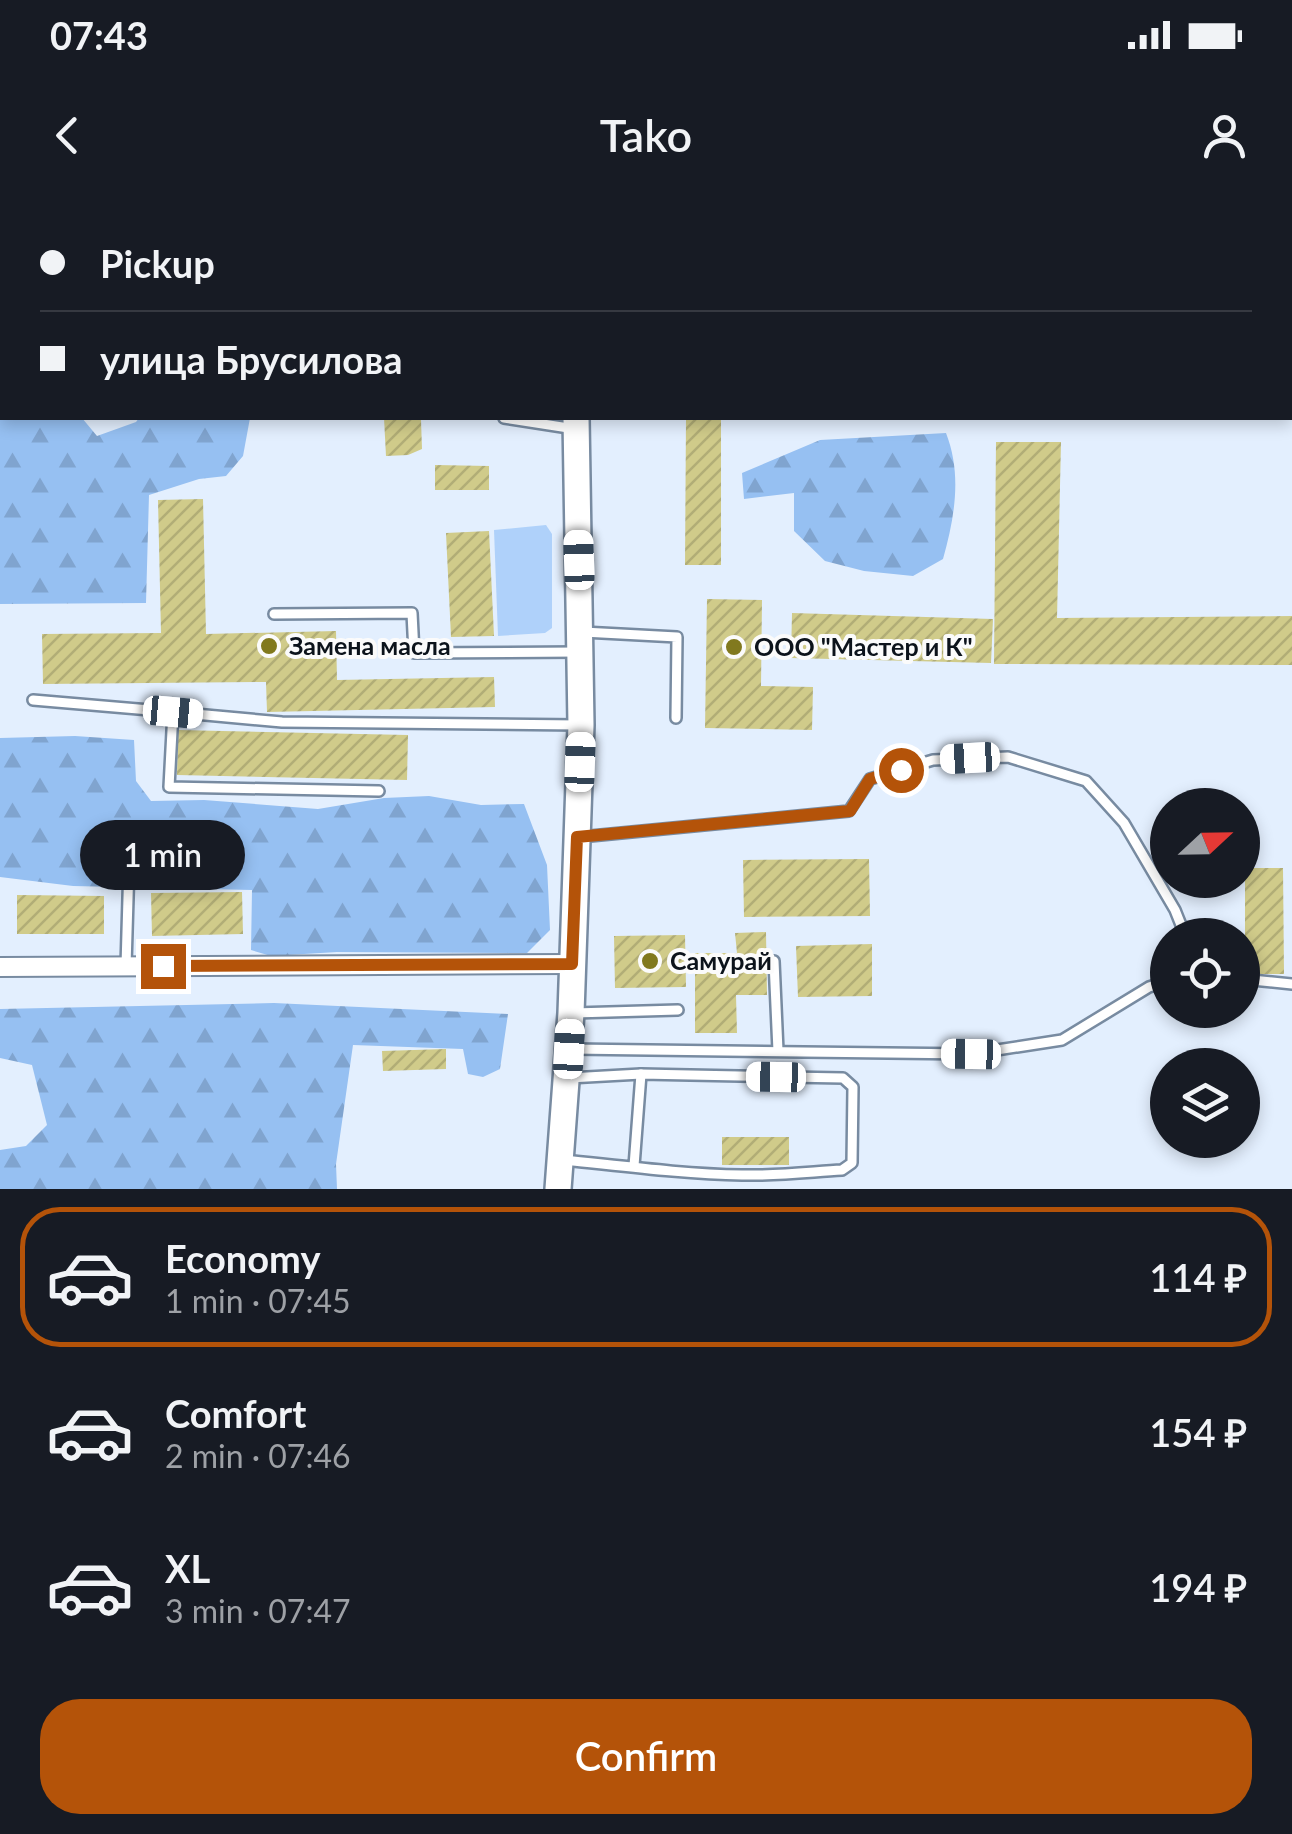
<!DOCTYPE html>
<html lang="en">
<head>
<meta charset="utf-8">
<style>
  body { margin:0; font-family:Lato,sans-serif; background:#242831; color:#f1f3f6; height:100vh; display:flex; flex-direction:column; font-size:38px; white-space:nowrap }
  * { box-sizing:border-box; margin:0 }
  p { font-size:32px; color:#9ea1a6 }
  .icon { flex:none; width:55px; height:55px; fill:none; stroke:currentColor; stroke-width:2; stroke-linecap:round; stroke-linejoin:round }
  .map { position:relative; height:989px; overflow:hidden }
  .side { display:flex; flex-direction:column; background:#171b24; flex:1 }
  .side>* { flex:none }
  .banner { position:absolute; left:0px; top:0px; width:1292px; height:220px; box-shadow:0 5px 15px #0003; display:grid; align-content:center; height:220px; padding:0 40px; background:#171b24 }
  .needle { width:65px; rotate:68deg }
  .tools { position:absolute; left:1150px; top:588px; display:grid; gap:20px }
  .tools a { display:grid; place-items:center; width:110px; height:110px; border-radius:50%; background:#171b24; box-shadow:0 5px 15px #0003; font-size:50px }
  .end { position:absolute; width:45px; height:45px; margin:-22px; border:12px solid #b45309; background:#fff; box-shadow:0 0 0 5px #fff }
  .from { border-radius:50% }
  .bubble { position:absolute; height:70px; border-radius:35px; background:#171b24; box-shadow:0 5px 15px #0003; font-size:32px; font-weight:600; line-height:70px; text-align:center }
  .car { position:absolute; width:30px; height:60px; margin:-30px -15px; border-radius:12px; box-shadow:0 0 8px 2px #0007; background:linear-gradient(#fff 24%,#345 0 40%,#fff 0 76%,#345 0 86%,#fff 0) }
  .banner b { display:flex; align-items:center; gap:35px; height:95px; font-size:38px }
  .banner b+b { border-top:2px solid #363941 }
  .banner i { width:25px; height:25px; background:#f1f3f6 }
  ul { padding:18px 0 0; list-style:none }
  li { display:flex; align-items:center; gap:30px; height:140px; margin:0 20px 15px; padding:0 20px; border:5px solid transparent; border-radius:40px }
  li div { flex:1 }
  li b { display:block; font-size:38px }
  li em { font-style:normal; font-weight:600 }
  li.current { border-color:#b45309 }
  li>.icon { width:90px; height:90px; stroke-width:1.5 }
  .primary-button { display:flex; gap:20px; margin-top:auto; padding:20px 40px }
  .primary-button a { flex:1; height:115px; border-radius:40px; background:#b45309; color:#fff; font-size:40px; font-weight:600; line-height:115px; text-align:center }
  .status { display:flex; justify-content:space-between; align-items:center; height:70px; padding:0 50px; background:#171b24; direction:ltr }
  .status svg { height:28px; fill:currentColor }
  header { display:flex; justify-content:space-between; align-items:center; height:130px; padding:0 40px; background:#171b24; font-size:45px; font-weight:600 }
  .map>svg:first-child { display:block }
  .grass { fill:#afd1fa }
  .forest { fill:url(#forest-firs) }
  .building { fill:url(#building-hatch) }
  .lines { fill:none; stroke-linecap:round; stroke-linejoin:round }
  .lane-casing { stroke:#788ba1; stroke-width:14 }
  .street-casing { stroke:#788ba1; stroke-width:22 }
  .secondary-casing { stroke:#788ba1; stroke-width:30 }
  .lane { stroke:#fff; stroke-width:9 }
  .street { stroke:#fff; stroke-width:18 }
  .secondary { stroke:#fff; stroke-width:25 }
  .route { stroke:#b45309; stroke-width:12 }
  .poi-dot { fill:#81791e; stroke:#fbfbfb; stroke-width:4 }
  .labels { text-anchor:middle; stroke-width:8; stroke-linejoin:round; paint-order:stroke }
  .poi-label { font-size:25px; font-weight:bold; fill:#0c131b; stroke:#fbfbfb; text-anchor:start }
</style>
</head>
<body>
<div class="status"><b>07:43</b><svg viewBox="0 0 49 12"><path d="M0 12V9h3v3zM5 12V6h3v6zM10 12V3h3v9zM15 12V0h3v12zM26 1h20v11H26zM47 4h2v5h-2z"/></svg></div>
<header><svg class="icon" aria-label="back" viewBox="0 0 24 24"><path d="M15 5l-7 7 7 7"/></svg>Tako<svg class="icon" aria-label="person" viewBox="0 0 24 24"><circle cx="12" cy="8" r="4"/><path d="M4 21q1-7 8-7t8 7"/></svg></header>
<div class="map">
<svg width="1292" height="989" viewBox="0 0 1292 989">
  <defs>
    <pattern id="forest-firs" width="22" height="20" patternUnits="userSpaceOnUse" patternTransform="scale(2.5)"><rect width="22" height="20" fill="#96c0f2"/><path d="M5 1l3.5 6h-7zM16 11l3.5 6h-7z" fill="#80a4cf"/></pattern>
    <pattern id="building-hatch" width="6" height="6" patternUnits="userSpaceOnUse" patternTransform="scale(2.5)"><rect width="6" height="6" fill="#d0cb8a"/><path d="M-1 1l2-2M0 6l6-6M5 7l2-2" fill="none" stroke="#b1ad76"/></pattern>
  </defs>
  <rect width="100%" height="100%" fill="#e3effe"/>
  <polygon class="grass" points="546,325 552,334 552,428 545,433 498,436 494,330"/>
  <g class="forest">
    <polygon points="0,213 2,218 82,218 97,236 136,222 139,218 250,218 243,256 226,276 199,279 149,295 146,403 0,404"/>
    <path d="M946 233C962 274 955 316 943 359L913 376 864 371 825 361 794 331V293L744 299 742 273 820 240Z"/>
    <polygon points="75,536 134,540 136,581 151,601 204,600 318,609 384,598 429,596 481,605 524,604 547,665 550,730 527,753 337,752 271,756 251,750 252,690 73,686 0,677 0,538"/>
    <polygon points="274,803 508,814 500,869 483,877 468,874 463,849 353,845 336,964 337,989 0,989 0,950 26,946 47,925 32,865 0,858 0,809"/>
  </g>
  <g class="building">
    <polygon points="384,218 421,220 422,249 408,255 386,256"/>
    <polygon points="686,218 721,218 721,365 685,365"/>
    <polygon points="996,242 1061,242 1057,418 1292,416 1292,465 994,464"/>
    <polygon points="435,265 489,266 489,290 435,290"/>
    <polygon points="203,299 206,434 336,431 337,480 494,477 495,507 267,512 266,482 43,484 42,434 161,433 158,300"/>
    <polygon points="489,331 494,436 451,437 446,333"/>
    <polygon points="707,399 762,400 761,486 813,487 812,530 705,528"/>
    <polygon points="792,413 993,419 991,463 791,458"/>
    <polygon points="178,530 408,535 407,580 177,575"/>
    <polygon points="869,659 870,716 744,717 743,660"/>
    <polygon points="1245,668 1283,668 1284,774 1245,774"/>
    <polygon points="242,692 243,734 152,736 151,693"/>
    <polygon points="17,695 104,696 104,734 17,734"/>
    <polygon points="766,732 767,795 736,795 737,833 695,833 695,753 737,753 735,733"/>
    <polygon points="685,735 686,787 615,788 614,736"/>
    <polygon points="872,744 872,796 798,797 796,746"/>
    <polygon points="446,849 446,869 383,871 382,851"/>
    <rect x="722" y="937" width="67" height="28"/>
  </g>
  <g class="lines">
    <defs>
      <g id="lane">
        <polyline points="504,218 575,229"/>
        <polyline points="274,414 412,413 414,453 579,452"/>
        <polyline points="583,432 677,437 676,518"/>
        <polyline points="33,500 173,512"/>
        <polyline points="379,591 169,587 173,512 282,522 579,525"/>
        <polyline points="580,637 849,611 870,579 933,560 1008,557 1086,581 1124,623 1175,710 1185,735"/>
        <polyline points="774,761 778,851"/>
        <polyline points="126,766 129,664"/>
        <polyline points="1242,779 1292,784"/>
        <polyline points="574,813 678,810"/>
        <polyline points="572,849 971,854 1062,840 1149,787 1168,781"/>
        <polyline points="569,878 641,874"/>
        <path d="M564 960C623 966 683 974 742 975 775 976 809 972 842 970L852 963 853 887 843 878 641 874 634 966"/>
      </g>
      <g id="street">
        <polyline points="1283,0 1283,2"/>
        <polyline points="0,767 571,764"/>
      </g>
      <g id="secondary">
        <polyline points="583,2 583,0"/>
        <polyline points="558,989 571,813 581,525 576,218"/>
      </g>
    </defs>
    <use href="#lane" class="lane-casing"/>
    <use href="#street" class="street-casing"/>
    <use href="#secondary" class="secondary-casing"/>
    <use href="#lane" class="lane"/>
    <use href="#street" class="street"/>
    <use href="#secondary" class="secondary"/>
  </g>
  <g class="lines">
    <polyline class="route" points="163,766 572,764 577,637 850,611 870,579 901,570"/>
  </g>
  <g class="poi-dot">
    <circle cx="269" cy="446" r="10"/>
    <circle cx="734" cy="447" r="10"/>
    <circle cx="650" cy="761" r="10"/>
  </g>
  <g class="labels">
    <g class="poi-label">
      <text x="289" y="455">Замена масла</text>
      <text x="754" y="456">ООО "Мастер и К"</text>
      <text x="670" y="770">Самурай</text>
    </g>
  </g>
</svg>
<div class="tools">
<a><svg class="needle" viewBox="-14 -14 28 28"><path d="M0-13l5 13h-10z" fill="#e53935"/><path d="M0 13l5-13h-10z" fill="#9ea1a6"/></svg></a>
<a><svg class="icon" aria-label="locate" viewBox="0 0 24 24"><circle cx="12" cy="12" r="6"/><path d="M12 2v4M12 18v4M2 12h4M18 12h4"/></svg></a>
<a><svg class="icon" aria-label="layers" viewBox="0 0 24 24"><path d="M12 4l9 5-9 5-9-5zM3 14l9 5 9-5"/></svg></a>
</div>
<i class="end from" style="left:901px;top:570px"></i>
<i class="end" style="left:163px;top:766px"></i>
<div class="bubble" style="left:80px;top:620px;width:165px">1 min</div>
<i class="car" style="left:579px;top:360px;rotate:358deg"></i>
<i class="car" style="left:173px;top:512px;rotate:95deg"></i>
<i class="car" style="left:970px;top:558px;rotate:267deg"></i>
<i class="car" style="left:580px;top:562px;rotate:2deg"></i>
<i class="car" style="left:569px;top:849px;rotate:3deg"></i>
<i class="car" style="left:971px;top:854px;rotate:271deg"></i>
<i class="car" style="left:776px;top:877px;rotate:271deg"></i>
<div class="banner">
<b><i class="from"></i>Pickup</b>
<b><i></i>улица Брусилова</b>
</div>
</div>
<section class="side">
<ul>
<li class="current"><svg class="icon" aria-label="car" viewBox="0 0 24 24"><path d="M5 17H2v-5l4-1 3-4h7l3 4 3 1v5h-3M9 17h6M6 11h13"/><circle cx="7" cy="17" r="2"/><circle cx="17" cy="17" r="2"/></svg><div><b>Economy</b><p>1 min · 07:45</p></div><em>114 ₽</em></li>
<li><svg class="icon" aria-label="car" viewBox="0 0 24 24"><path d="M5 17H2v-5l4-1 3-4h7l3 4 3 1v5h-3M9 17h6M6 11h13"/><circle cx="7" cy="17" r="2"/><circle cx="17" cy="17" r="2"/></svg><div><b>Comfort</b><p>2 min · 07:46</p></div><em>154 ₽</em></li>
<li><svg class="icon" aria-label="car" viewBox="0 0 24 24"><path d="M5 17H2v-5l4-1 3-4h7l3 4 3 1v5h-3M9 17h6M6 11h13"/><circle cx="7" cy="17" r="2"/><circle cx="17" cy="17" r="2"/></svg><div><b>XL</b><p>3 min · 07:47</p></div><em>194 ₽</em></li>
</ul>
<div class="primary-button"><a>Confirm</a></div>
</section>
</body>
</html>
